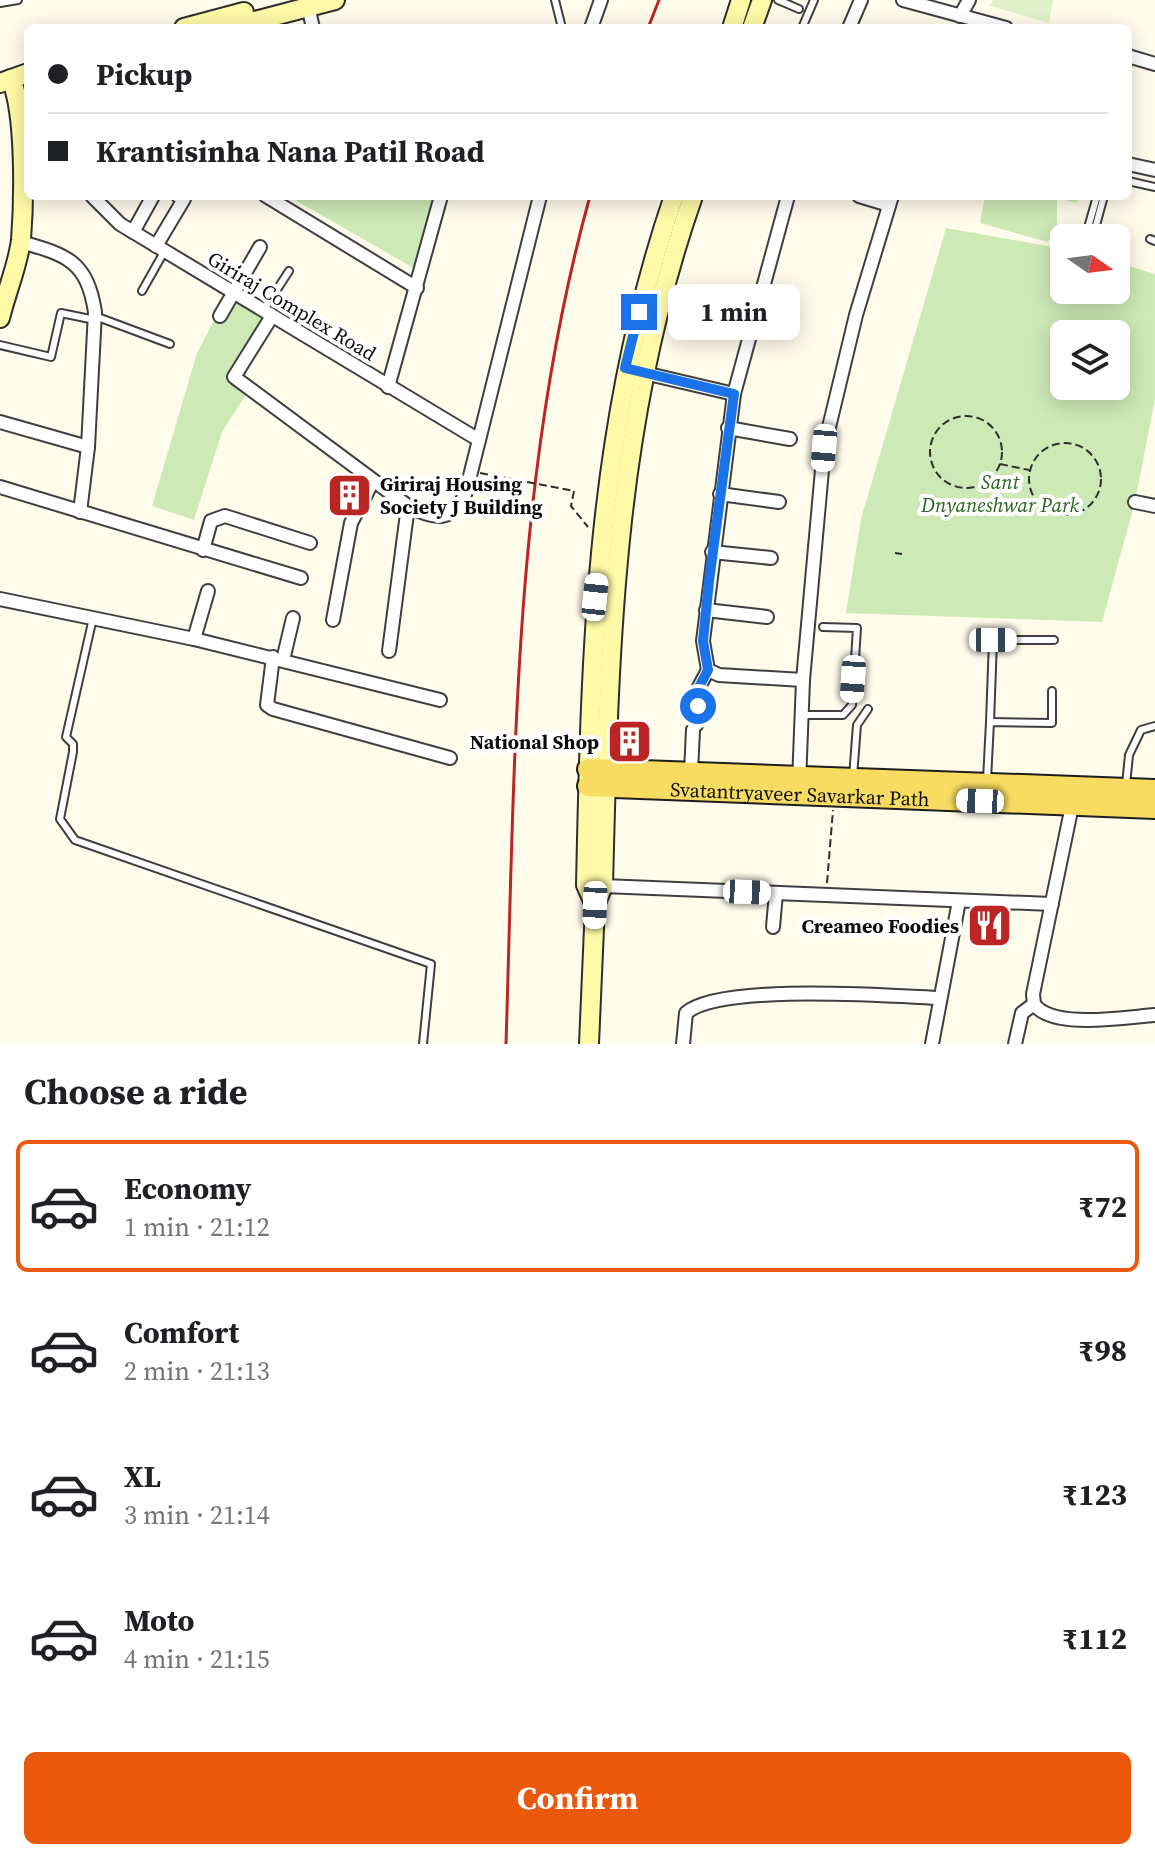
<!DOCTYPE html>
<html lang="en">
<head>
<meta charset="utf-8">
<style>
  body { margin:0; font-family:"Source Serif 4",serif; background:#f2f2f2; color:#202124; height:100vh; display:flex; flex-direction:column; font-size:30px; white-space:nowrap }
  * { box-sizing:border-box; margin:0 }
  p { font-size:26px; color:#757577 }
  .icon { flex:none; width:44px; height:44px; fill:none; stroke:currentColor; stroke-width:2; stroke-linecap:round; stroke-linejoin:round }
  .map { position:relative; height:1044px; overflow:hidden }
  .sheet { display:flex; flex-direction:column; background:#fff; flex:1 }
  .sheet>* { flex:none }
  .banner { position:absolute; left:24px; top:24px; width:1108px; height:176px; border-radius:12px; box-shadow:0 4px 20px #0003; display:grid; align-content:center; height:176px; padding:0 24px; background:#fff }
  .needle { width:52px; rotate:104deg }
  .controls { position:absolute; left:1050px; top:224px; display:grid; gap:16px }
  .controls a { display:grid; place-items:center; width:80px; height:80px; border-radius:12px; background:#fff; box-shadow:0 4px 20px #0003; font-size:40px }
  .end { position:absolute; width:36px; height:36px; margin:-18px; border:10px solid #1a73e8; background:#fff; box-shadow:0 0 0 4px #fff }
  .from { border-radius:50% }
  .bubble { position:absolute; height:56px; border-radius:12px; background:#fff; box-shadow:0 4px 20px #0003; font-size:26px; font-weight:700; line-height:56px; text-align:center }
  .car { position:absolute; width:24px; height:48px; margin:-24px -12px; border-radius:10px; box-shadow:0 0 6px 2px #0007; background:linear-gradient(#fff 24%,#345 0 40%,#fff 0 76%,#345 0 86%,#fff 0) }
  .banner b { display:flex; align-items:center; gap:28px; height:76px; font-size:30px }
  .banner b+b { border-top:2px solid #e0e0e0 }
  .banner i { width:20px; height:20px; background:#202124 }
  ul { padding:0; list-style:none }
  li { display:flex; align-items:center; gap:24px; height:132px; margin:0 16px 12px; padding:0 8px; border:4px solid transparent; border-radius:12px }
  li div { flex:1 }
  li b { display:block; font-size:30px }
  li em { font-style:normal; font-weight:700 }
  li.on { border-color:#ea580c }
  li>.icon { width:72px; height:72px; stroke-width:1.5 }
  h2 { padding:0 24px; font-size:36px; line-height:96px }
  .cta { display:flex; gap:16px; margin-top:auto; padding:16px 24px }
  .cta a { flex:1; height:92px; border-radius:12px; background:#ea580c; color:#fff; font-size:32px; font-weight:700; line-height:92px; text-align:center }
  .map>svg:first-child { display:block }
  .park { fill:#cde9b6; fill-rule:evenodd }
  .pitch { fill:#e0f0c8 }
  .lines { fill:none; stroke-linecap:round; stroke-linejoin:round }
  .lane-casing { stroke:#3f3f3f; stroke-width:10 }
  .street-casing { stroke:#3f3f3f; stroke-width:16 }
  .secondary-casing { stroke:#2e2e2e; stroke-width:22 }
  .primary-casing { stroke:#1d1d1d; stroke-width:24 }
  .path { stroke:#2e2e2e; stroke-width:2; stroke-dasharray:8 4; stroke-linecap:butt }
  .lane { stroke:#fff; stroke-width:6 }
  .street { stroke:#fff; stroke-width:12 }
  .secondary { stroke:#fffaa7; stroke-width:18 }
  .primary { stroke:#f8dc62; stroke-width:20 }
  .rail { stroke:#bb2625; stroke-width:3 }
  .path-bridge { stroke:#2e2e2e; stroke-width:2; stroke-dasharray:8 4; stroke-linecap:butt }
  .route { stroke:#1a73e8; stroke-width:10 }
  .labels { text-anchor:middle; stroke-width:8; stroke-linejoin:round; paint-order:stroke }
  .street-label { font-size:20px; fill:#0c0c0c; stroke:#fff }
  .park-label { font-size:20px; font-style:italic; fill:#28631d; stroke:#fff }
  .poi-label { font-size:20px; font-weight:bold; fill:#0c0c0c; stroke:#fff; text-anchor:end }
</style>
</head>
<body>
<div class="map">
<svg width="1155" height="1044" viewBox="0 0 1155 1044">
  <rect width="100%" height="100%" fill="#fffcec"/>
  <g class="park">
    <polygon points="288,196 437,196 417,270"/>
    <polygon points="985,196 1079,196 1077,203 1057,198 1057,234 1047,242 980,223"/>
    <path d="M946 228 1064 249V290H1116V262L1155 274V399L1135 502 1102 622 846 613 861 519ZM1064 334H1116V386H1064Z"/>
    <polygon points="229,292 272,316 234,377 249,390 222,432 194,520 152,506 197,353"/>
  </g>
  <polygon class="pitch" points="993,0 1053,0 1049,23 990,6"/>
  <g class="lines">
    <defs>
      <g id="lane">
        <polyline points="555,0 562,28"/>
        <polyline points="778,0 799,9"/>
        <polyline points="0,3 18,0"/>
        <polyline points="802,28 814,0"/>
        <polyline points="1128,181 1155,187"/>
        <polyline points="1104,196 1095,229 1124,236"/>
        <polyline points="1085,238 1097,196"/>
        <polyline points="1150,239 1155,241"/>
        <polyline points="142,291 164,252"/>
        <polyline points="263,311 289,271"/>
        <polyline points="95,316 170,344"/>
        <polyline points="0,345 51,357 61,313 95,320"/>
        <polyline points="93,618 66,737 73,744 73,752 60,819 75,840 431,964 423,1044"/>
        <polyline points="803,715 843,715 852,705 857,628 823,627"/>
        <polyline points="990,722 993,640 1054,640"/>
        <polyline points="853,777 857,725 868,709"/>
        <polyline points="987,780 990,722 1052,723 1052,691"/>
        <polyline points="1126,785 1129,755 1141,730 1155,726"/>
      </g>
      <g id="street">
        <polyline points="903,0 1006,28"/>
        <polyline points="308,6 313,28"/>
        <polyline points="960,16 969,0"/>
        <polyline points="591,28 601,0"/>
        <polyline points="849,28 861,0"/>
        <polyline points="1128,56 1155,64"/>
        <polyline points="1128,164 1155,170"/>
        <polyline points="92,196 120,224 479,440"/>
        <polyline points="266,196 417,288"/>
        <polyline points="788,196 734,394 703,641 708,670 719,675 803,680"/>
        <polyline points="859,196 889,205"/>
        <polyline points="133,232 153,196"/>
        <path d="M21 242C67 255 87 261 95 312L88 447 80 512"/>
        <polyline points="156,246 184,199 178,196"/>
        <polyline points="220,316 260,247"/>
        <path d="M272 316 234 377 408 506C435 520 453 523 466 492L540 196"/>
        <polyline points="640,372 734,394"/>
        <polyline points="388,387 441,196"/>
        <polyline points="0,422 88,447"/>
        <polyline points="728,428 790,439"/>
        <polyline points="0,487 301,578"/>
        <polyline points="720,494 779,502"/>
        <polyline points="1135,502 1155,506"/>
        <polyline points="203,550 211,521 225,516 310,543"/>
        <polyline points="712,552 771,558"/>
        <polyline points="0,599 194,639 440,700"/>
        <polyline points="706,610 767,617"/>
        <polyline points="333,620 351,523 373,481"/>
        <polyline points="194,639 208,591"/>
        <polyline points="389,651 408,506"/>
        <polyline points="273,657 267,705 273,709 450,758"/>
        <polyline points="283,660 293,618"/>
        <polyline points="696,725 699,687 708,670"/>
        <polyline points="691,772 693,730"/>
        <polyline points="799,783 803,680 824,448 856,315 892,196"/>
        <path d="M1073 801 1033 994 1034 1004C1052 1030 1126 1017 1155 1015"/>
        <polyline points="603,886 1052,904"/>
        <polyline points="773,927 776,893"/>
        <path d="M683 1044 686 1013C720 983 891 996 940 998"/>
        <polyline points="932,1044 959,901"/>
        <polyline points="1015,1044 1022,1013 1034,1004"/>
      </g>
      <g id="secondary">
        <polyline points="184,28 244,12"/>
        <polyline points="228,28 335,0"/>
        <polyline points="732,28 741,0"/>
        <polyline points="752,28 762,0"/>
        <polyline points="0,83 28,73"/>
        <path d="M0 318C6 293 18 265 21 240 24 201 26 114 11 79"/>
        <path d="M595 905 586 885C591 648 596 423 674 196"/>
        <path d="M589 1044 595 905 603 886C609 648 613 423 693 196"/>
      </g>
      <g id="primary">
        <polyline points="588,769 1155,790"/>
        <path id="s1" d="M588 786 1155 808"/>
      </g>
    </defs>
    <use href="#lane" class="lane-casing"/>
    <use href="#street" class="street-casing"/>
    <use href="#secondary" class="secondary-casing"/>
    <use href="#primary" class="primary-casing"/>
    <g class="path">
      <circle cx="966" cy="452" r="36"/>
      <circle cx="1065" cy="479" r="36"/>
      <polyline points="1000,464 1029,470"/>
      <polyline points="574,491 571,506 588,527"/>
      <polyline points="895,553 902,554"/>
      <polyline points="827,883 833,810"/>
    </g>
    <use href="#lane" class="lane"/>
    <use href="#street" class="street"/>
    <use href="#secondary" class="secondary"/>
    <use href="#primary" class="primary"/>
    <g class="rail">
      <polyline points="648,28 659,0"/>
      <path d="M506 1044C515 759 513 473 590 196"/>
    </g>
    <polyline class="path-bridge" points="480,473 574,491"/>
  </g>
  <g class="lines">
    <polyline class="route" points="639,312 625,368 734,394 709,581 703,641 708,670 699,687 698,706"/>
  </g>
  <defs>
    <symbol id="building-square" viewBox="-11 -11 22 22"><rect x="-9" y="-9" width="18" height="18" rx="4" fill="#bb2625" stroke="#fff"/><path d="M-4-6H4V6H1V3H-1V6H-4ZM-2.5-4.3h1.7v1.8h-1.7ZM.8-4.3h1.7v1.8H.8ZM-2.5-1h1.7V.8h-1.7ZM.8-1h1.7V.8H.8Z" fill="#fff"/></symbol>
    <symbol id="restaurant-square" viewBox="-11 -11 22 22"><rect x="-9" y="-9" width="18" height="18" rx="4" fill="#bb2625" stroke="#fff"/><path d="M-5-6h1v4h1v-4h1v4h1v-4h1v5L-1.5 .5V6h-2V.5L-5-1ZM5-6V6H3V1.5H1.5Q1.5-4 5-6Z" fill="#fff"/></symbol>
  </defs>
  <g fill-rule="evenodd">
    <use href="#building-square" x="324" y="470" width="51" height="51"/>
    <use href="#building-square" x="604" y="716" width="51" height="51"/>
    <use href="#restaurant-square" x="964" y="900" width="51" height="51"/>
  </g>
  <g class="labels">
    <g class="street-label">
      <text transform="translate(292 306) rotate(31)" y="7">Giriraj Complex Road</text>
      <text dy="7" stroke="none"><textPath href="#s1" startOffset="212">Svatantryaveer Savarkar Path</textPath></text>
    </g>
    <g class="park-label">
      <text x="1000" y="489">Sant<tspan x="1000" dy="23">Dnyaneshwar Park</tspan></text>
    </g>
    <g class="poi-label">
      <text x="380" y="491" text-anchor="start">Giriraj Housing<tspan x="380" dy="23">Society J Building</tspan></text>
      <text x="599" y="749">National Shop</text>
      <text x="959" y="933">Creameo Foodies</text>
    </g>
  </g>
</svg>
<div class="controls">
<a><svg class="needle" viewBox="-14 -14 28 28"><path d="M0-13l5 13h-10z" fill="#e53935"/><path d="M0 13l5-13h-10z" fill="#757577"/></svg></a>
<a><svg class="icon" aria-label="layers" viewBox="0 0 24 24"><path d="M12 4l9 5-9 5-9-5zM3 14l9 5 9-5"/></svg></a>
</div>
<i class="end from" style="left:698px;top:706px"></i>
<i class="end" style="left:639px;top:312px"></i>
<div class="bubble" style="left:668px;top:284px;width:132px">1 min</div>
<i class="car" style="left:824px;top:448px;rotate:185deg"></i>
<i class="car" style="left:595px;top:597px;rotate:6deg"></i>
<i class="car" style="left:993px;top:640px;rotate:90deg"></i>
<i class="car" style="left:853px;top:679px;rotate:184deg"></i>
<i class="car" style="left:980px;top:801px;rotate:272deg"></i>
<i class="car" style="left:747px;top:892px;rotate:92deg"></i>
<i class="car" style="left:595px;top:905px;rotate:182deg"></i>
<div class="banner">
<b><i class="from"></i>Pickup</b>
<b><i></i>Krantisinha Nana Patil Road</b>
</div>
</div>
<section class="sheet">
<h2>Choose a ride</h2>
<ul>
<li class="on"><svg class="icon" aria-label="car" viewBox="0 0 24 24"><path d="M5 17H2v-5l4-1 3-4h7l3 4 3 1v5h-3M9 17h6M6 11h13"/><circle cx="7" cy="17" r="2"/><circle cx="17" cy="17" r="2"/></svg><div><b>Economy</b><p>1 min · 21:12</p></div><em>₹72</em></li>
<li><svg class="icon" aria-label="car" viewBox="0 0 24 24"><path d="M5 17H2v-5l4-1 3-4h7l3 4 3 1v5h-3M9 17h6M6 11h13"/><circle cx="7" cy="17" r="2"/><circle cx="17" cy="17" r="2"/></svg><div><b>Comfort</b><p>2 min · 21:13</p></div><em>₹98</em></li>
<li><svg class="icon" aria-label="car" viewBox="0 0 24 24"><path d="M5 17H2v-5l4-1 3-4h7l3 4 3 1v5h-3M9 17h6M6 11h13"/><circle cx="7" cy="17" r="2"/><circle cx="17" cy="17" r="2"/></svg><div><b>XL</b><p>3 min · 21:14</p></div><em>₹123</em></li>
<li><svg class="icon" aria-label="car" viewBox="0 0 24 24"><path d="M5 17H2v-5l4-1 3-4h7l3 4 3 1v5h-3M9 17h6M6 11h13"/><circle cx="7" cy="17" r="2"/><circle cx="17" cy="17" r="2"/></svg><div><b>Moto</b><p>4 min · 21:15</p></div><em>₹112</em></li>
</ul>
<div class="cta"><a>Confirm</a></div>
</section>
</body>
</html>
